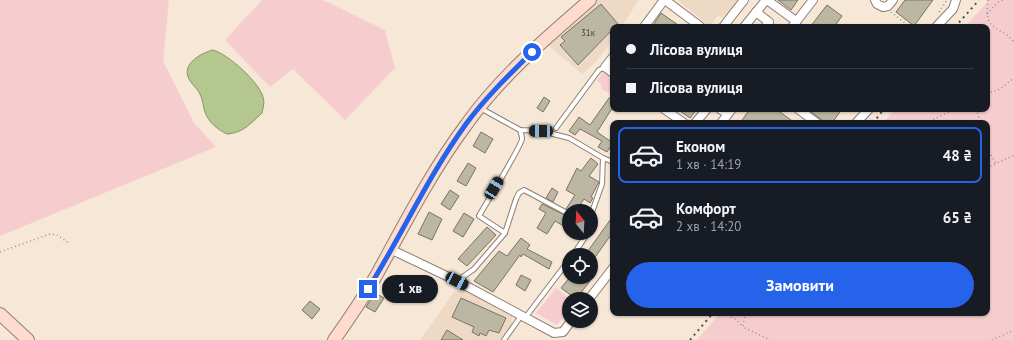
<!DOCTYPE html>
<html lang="uk">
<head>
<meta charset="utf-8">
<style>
  body { margin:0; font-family:"PT Sans",sans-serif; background:#242831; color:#f1f3f6; height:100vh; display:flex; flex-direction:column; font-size:15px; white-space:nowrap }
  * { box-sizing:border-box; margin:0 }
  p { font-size:13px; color:#9ea1a6 }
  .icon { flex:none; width:22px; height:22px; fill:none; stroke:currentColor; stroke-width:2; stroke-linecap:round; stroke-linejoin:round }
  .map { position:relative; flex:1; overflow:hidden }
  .drawer { position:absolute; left:610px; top:120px; width:380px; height:196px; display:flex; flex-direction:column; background:#171b24; border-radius:8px; box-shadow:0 1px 3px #0004 }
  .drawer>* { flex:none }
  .guide { position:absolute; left:610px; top:24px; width:380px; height:88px; border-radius:8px; box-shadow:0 1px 3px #0004; display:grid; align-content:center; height:88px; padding:0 16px; background:#171b24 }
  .needle { width:26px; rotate:342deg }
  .fabs { position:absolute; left:562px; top:204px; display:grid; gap:8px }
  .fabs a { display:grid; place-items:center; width:36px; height:36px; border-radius:50%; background:#171b24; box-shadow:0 1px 3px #0004; font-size:20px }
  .end { position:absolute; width:18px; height:18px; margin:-9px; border:5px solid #2563eb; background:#fff; box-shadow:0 0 0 2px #fff }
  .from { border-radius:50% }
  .bubble { position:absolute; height:28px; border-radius:14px; background:#171b24; box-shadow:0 1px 3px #0004; font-size:13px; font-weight:600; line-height:28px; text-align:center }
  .car { position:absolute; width:12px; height:24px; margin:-12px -6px; border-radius:5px; box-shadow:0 0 3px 1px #0007; background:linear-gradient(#222 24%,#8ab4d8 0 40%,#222 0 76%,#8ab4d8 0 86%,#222 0) }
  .guide b { display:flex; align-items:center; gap:14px; height:38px; font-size:15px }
  .guide b+b { border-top:1px solid #363941 }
  .guide i { width:10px; height:10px; background:#f1f3f6 }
  ul { padding:7px 0 0; list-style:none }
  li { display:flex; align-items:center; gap:12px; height:56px; margin:0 8px 6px; padding:0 8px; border:2px solid transparent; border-radius:8px }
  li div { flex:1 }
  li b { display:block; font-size:15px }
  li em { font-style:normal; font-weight:600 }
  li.current { border-color:#2563eb }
  li>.icon { width:36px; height:36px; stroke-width:1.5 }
  .button { display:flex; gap:8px; margin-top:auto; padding:8px 16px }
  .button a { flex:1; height:46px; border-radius:24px; background:#2563eb; color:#fff; font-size:16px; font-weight:600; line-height:46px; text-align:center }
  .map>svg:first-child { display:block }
  .built { fill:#eed9c4 }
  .green { fill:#f6cdcf }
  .water { fill:#b4c78f; stroke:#89956c }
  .building { fill:#bbb7a3; stroke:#787462 }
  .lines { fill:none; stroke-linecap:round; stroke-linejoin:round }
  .lane-casing { stroke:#8d7f71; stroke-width:6 }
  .street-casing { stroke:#8d7f71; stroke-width:10 }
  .secondary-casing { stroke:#8d7f71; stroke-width:14 }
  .path { stroke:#9b8f84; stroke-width:1.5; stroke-dasharray:1 3; stroke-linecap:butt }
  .lane { stroke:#fff; stroke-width:4 }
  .street { stroke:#fff; stroke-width:8 }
  .secondary { stroke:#fedbcd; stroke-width:12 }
  .rail { stroke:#564e46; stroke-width:2; stroke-dasharray:2 4; stroke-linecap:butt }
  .route { stroke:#2563eb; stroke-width:5 }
  .labels { text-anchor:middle; stroke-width:3; stroke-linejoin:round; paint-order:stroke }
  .number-label { font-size:9px; fill:#4a453c }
</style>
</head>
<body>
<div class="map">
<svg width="1014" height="340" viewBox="0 0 1014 340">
  <rect width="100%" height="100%" fill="#f7e7d7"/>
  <g class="built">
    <polygon points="597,0 639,0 621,27 613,27 613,39 597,61 582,74 547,44"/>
    <polygon points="677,0 740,0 726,20 718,15 710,26"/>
    <polygon points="461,289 512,315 512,324 501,340 420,340 454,292"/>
  </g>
  <g class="green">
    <polygon points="0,0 169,0 163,61 194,123 216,147 0,236"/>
    <polygon points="262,0 323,0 385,30 395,68 345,120 293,69 270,87 225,40"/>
    <polygon points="989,0 1014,0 1014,340 697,340 720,313 987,313 987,123 883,123 895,109 987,109 987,27 965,27"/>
    <polygon points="604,71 613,76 613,95 601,89 602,85 597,81"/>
    <polygon points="556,288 570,299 569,311 557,325 536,313"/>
  </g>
  <path class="water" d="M213 50C228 54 259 82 263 97 265 102 263 108 262 113 250 124 243 133 227 134 217 129 209 123 205 112 203 107 203 100 200 94 198 89 192 85 189 79 181 64 201 53 213 50Z"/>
  <g class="building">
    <polygon points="778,0 798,0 791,10"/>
    <polygon points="905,0 933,0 914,26 896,12"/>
    <polygon points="601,4 618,24 613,27 613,29 578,65 560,45 565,41 561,37"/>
    <polygon points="827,5 842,16 834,27 810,27"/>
    <polygon points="661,13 681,27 652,27"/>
    <polygon points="544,97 550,101 543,112 537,108"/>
    <polygon points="609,98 613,100 613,107 597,132 613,143 607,152 598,147 602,141 580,129 575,135 569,131 579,117 590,125"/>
    <polygon points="677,109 697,109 690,118"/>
    <polygon points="750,109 776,109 795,123 740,123"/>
    <polygon points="807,109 842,109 832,123 826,123"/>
    <polygon points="481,132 493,139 485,153 473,146"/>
    <polygon points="591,158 598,164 589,176 599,182 591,197 593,198 590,203 584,199 576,211 571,211 566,209 575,195 566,190 577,168 581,171"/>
    <polygon points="468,163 476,168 466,186 457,181"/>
    <polygon points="552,188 558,192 553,202 546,198"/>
    <polygon points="450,190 459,196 450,210 441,204"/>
    <polygon points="542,204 569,217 569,229 555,221 547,234 537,228 546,213 539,209"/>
    <polygon points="429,212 442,219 432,240 418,234"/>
    <polygon points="464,213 474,219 463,237 453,231"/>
    <polygon points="613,216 613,232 591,263 591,255 585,255"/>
    <polygon points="487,227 496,235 467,266 458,259"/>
    <polygon points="521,238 530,245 527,249 552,262 549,269 523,254 521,257 520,255 493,292 474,281 499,251 507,256"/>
    <polygon points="521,275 531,280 525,291 516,285"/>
    <polygon points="570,277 584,277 590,281 576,299 561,288"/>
    <polygon points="375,293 384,298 375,312 366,307"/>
    <polygon points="461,298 506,318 499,333 489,330 486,336 480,333 479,336 472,332 474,327 452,317"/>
    <polygon points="310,301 320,309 312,319 302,310"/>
    <polygon points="447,330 463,340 441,340"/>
  </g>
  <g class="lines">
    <defs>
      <g id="lane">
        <polyline points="482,109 520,130 541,131 569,138 603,158 602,184 591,215"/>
        <polyline points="556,128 599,70 605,67"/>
        <polyline points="603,158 613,162"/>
        <path d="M505 233 479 216C485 205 522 145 522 139 522 137 521 133 520 130"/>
        <polyline points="573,255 588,233"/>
        <polyline points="457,281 474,269 505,233 516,199 519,193 524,190 569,214"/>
        <polyline points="525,318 569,260"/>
        <polyline points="504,340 521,316"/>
      </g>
      <g id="street">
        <polyline points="665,0 701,27"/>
        <polyline points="767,0 796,21"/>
        <polyline points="875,0 877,4 883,7 888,6 893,0"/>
        <polyline points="756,12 769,22 765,27"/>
        <polyline points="644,27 664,0"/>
        <polyline points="723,27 744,0"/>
        <polyline points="744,27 766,0"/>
        <polyline points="792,27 813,0"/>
        <polyline points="936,27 953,9 956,0"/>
        <polyline points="613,57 605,67 613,73"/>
        <polyline points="664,109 684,123"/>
        <polyline points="720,109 728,114"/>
        <polyline points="798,109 817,123"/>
        <polyline points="695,123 707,109"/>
        <polyline points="721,123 732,109"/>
        <polyline points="856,123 869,109"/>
        <polyline points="390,249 457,281 554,333 563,332 571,321"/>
        <polyline points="589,299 613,268"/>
      </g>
      <g id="secondary">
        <polyline points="0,314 28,340"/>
        <path d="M334 340C349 319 363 298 376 276 404 225 431 172 466 125 500 77 546 38 590 0"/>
      </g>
    </defs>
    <use href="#lane" class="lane-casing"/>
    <use href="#street" class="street-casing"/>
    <use href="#secondary" class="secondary-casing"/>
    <g class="path">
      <path d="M988 0C984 34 998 23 1014 42"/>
      <polyline points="891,12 910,27"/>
      <polyline points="939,12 947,0"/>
      <polyline points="987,14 997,3 1003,0"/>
      <polyline points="987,94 1000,89 1014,78"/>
      <polyline points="976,109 981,123"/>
      <polyline points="926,123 955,109"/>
      <polyline points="987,148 996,164"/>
      <polyline points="987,168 1014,155"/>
      <polyline points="0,252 50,234 57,235 69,243"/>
      <polyline points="724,313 737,320 743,327"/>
      <polyline points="745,313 743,327 770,340"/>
      <polyline points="992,340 1014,330"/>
    </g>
    <use href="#lane" class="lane"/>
    <use href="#street" class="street"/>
    <use href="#secondary" class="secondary"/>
    <g class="rail">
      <polyline points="955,27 979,0"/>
      <polyline points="873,123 884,109"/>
      <polyline points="690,340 713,313"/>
    </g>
  </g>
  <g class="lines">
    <path class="route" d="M368 289C402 235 428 176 466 124 485 98 509 75 532 52"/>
  </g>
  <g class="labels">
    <g class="number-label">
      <text x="588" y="36">31к</text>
    </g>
  </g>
</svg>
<div class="fabs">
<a><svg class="needle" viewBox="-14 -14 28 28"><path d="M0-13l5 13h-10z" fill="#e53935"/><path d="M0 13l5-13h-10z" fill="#9ea1a6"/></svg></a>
<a><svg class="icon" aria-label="locate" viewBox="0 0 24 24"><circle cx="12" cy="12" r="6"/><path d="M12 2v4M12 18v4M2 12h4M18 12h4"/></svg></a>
<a><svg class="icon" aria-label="layers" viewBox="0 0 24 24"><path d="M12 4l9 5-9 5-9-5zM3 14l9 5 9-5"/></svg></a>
</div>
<i class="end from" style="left:532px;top:52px"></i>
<i class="end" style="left:368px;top:289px"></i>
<div class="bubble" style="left:382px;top:275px;width:56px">1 хв</div>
<i class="car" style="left:541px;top:131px;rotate:270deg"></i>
<i class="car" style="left:494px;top:188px;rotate:31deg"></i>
<i class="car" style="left:457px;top:281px;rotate:118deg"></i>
<div class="guide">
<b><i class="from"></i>Лісова вулиця</b>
<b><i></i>Лісова вулиця</b>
</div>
<section class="drawer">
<ul>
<li class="current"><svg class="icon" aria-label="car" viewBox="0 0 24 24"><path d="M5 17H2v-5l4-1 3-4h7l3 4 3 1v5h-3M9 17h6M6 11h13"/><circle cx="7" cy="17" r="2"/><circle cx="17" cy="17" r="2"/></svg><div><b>Економ</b><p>1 хв · 14:19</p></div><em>48 ₴</em></li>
<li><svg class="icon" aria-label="car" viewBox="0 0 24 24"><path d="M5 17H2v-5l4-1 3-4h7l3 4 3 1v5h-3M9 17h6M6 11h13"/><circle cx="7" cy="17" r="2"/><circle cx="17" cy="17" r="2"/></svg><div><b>Комфорт</b><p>2 хв · 14:20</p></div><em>65 ₴</em></li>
</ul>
<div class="button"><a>Замовити</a></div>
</section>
</div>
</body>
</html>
